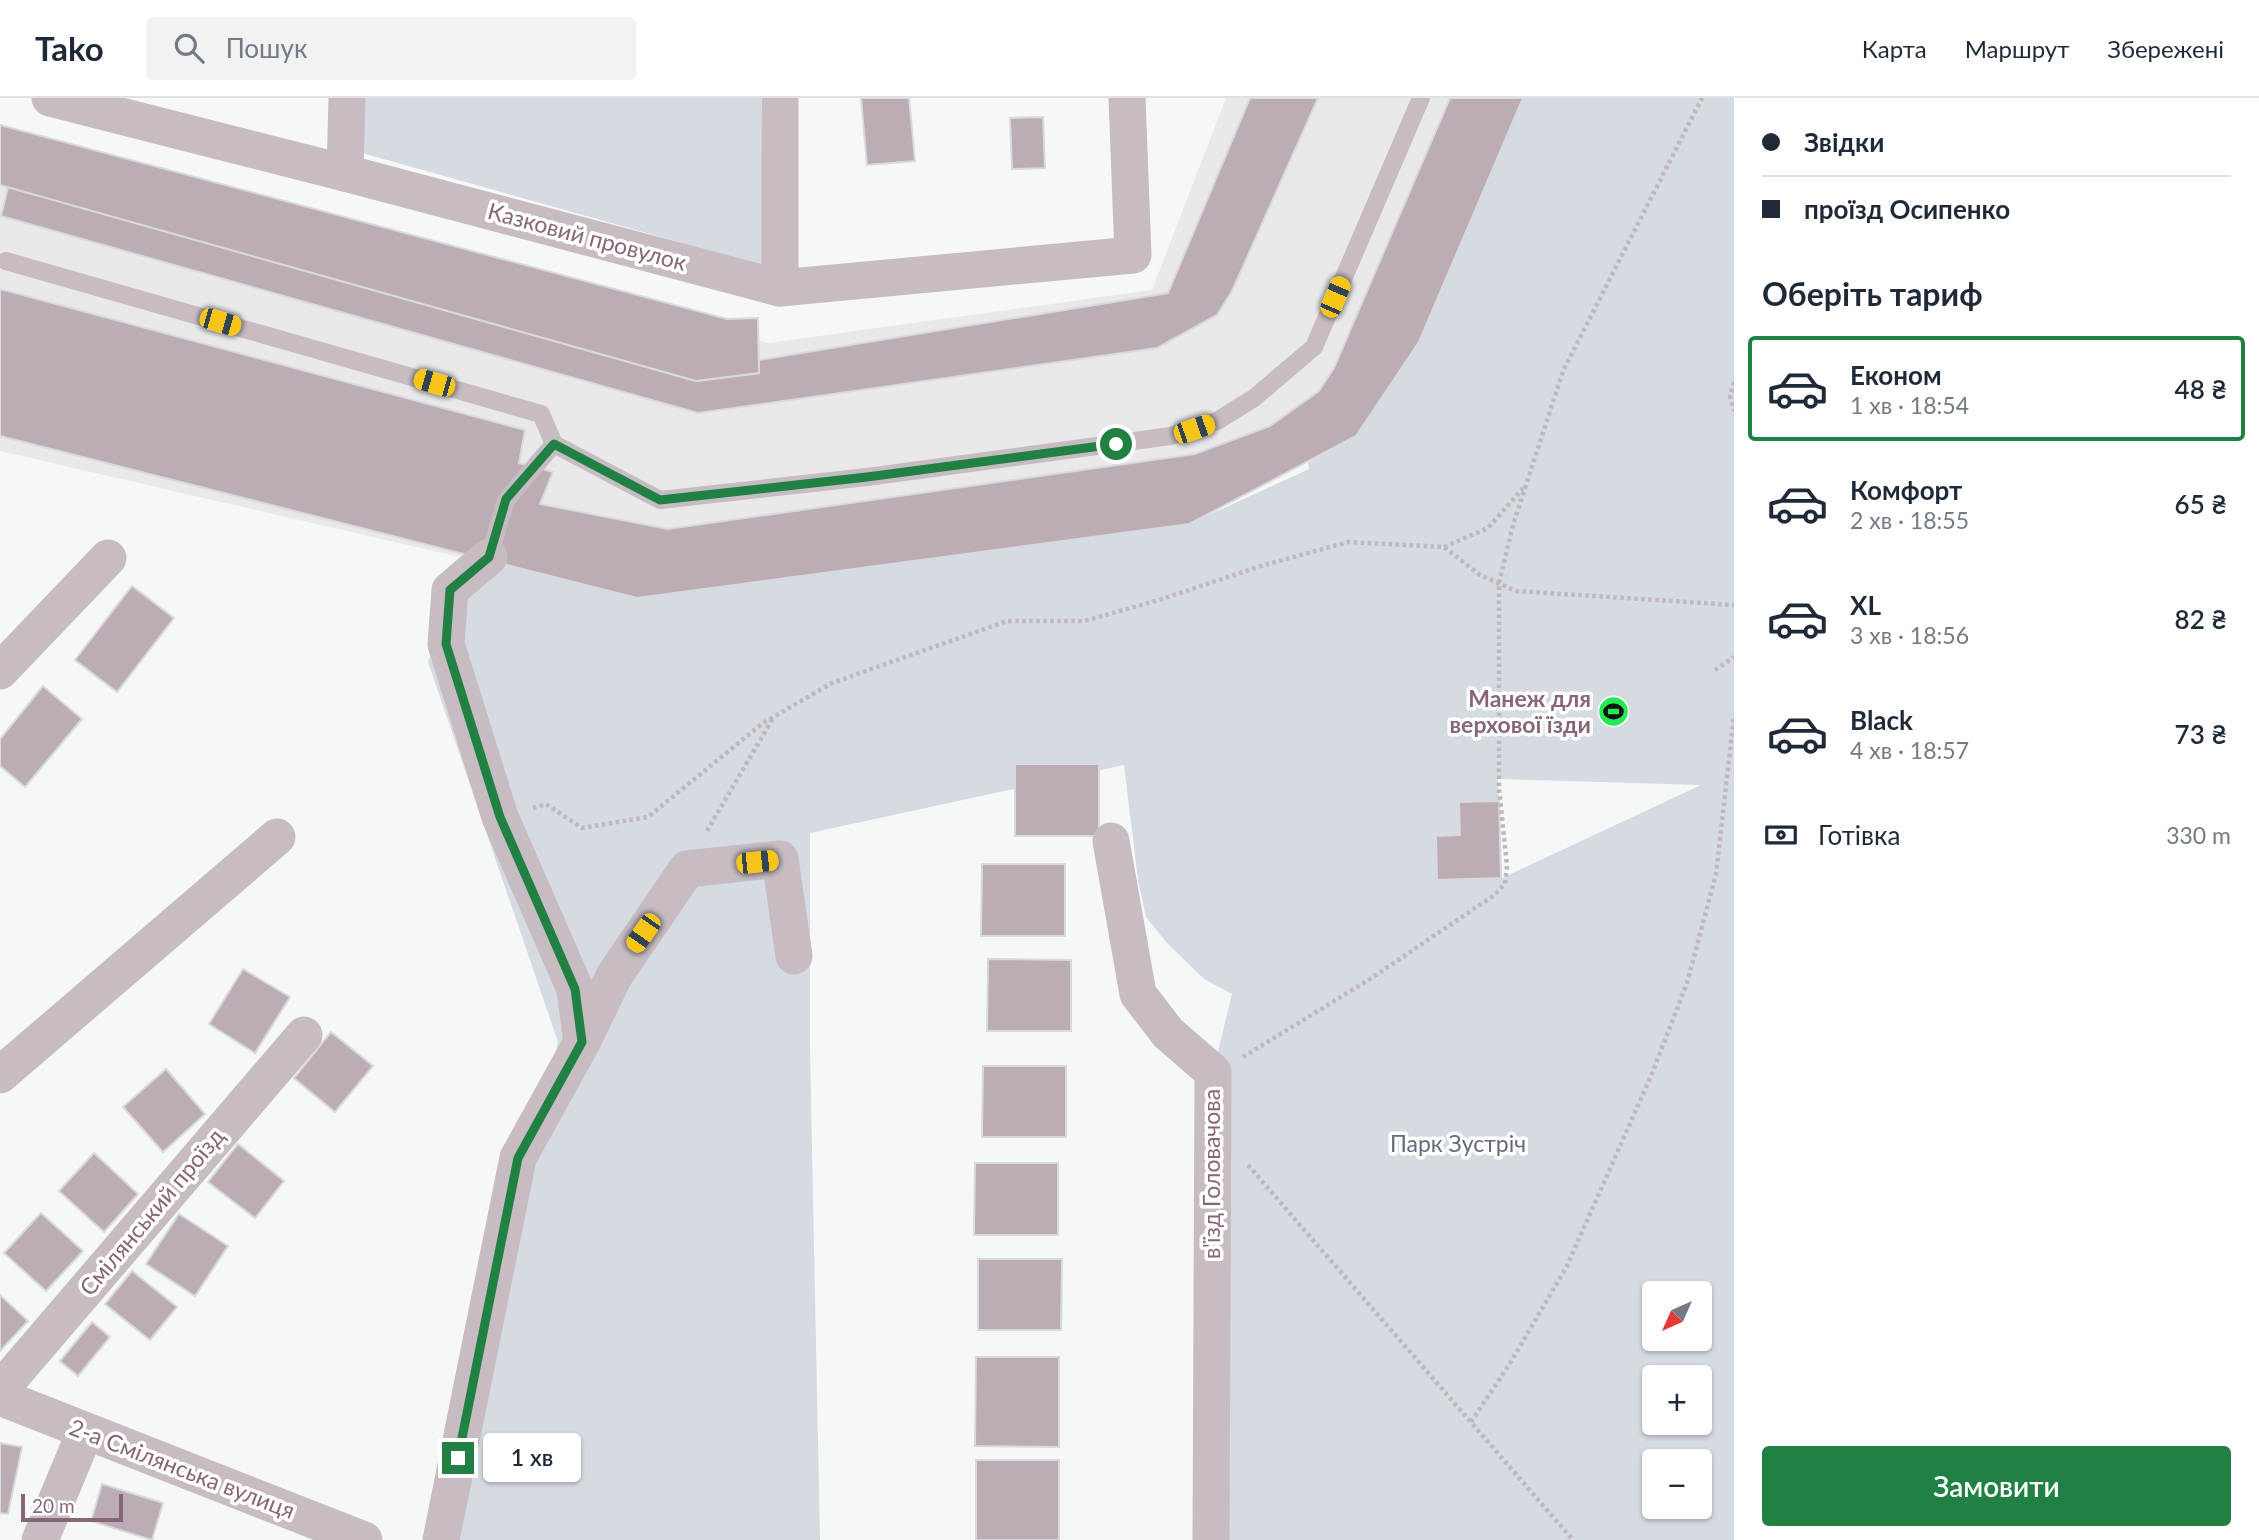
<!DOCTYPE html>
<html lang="uk">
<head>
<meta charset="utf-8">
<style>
  body { margin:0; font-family:Lato,sans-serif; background:#f2f2f3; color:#1f2937; height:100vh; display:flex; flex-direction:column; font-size:26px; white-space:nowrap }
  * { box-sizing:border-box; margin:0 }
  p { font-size:23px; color:#747a83 }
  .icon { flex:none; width:38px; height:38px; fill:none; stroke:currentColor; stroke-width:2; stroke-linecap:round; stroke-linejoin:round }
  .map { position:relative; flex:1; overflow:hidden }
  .panel { display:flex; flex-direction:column; background:#fff; width:525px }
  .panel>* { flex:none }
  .hud { display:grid; align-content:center; height:154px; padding:0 28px; background:#fff }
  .needle { width:46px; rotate:225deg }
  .fabs { position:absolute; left:1642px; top:1183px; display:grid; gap:14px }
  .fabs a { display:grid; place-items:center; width:70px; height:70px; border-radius:7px; background:#fff; box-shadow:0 2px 5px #0004; font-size:35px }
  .scale { position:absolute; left:21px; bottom:18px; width:102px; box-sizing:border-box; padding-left:7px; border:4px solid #886679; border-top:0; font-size:19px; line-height:24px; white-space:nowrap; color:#886679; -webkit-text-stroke:5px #fff; paint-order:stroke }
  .end { position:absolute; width:32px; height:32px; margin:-16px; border:9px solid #218044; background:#fff; box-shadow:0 0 0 4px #fff }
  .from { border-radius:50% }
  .bubble { position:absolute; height:49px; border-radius:7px; background:#fff; box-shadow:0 2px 5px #0004; font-size:23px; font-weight:600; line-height:49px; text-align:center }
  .car { position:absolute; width:21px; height:42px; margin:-21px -10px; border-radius:9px; box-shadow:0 0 5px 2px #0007; background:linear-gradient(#f5c518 24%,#345 0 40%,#f5c518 0 76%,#345 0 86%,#f5c518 0) }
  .hud b { display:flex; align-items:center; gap:24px; height:66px; font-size:26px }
  .hud b+b { border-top:2px solid #e0e1e3 }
  .hud i { width:18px; height:18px; background:#1f2937 }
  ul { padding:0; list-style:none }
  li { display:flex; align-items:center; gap:21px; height:105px; margin:0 14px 10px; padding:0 14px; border:4px solid transparent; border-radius:7px }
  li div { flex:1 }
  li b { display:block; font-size:26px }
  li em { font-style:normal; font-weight:600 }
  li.active { border-color:#218044 }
  li>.icon { width:63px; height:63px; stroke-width:1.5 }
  h2 { padding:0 28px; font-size:32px; line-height:84px }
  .pay { display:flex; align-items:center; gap:18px; height:77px; padding:0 28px; font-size:26px }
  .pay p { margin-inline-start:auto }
  .cta { display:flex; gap:14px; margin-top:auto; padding:14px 28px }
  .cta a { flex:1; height:80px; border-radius:7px; background:#218044; color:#fff; font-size:28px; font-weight:600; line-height:80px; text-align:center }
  header { display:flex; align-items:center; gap:42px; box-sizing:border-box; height:98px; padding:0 35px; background:#fff; border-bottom:2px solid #e0e1e3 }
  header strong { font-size:33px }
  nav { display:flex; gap:38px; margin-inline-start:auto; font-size:24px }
  .search { width:490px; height:63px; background:#f2f2f3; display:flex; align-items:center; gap:18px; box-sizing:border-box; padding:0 24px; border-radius:7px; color:#747a83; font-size:26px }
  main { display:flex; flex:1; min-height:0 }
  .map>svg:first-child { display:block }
  .built { fill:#e9e9ea }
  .green { fill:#d6dae1; fill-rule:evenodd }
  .building { fill:#bbacb5; stroke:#d8dada; stroke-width:2 }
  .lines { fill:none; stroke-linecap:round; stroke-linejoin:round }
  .path { stroke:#bfb7bb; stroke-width:4.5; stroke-dasharray:3.5 3.5; stroke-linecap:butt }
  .service { stroke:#c6bcc2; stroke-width:18 }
  .minor { stroke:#c6bcc2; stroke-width:37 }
  .route { stroke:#218044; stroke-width:9 }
  .labels { text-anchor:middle; stroke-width:7; stroke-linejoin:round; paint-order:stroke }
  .street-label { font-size:23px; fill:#886679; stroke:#fff }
  .poi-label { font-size:23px; font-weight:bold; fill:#886679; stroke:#fff; text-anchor:end }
  .park-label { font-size:23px; fill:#656a7f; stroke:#fff }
</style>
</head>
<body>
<header>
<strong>Tako</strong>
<div class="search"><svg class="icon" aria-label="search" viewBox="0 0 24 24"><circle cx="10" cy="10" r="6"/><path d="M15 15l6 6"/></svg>Пошук</div>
<nav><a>Карта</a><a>Маршрут</a><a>Збережені</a></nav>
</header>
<main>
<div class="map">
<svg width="1734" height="1442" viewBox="0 0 1734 1442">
  <rect width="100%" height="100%" fill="#f6f8f8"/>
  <polygon class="built" points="1226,0 1523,0 1418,246 1356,338 1189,426 637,500 0,353 0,27 768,245 1152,192"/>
  <g class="green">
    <polygon points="363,0 761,0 764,168 362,55"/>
    <path d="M1523 0H1734V1442H1211L1213 974 1232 896 1204 881 1167 845 1146 819 1138 782 1124 667 810 735V951L820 1442H460L530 1064 558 944 428 564 468 457 637 500 1189 426 1309 371 1308 365 1356 338 1419 244ZM1498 681 1700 687H1701L1502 780ZM1654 1195H1699V1241H1654ZM1654 1279H1699V1325H1654ZM1654 1363H1699V1409H1654Z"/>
  </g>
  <g class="building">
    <polygon points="861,0 909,0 915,63 867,67"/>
    <polygon points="1250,0 1318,0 1232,193 1217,217 1157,250 698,315 1,118 8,89 696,283 759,275 759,262 1168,195"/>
    <polygon points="1450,0 1523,0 1419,244 1356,338 1189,426 637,500 0,338 0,191 525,332 519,365 553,374 540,406 668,431 1195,356 1270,328 1319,293 1334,270"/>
    <polygon points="1043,19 1045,70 1012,71 1010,20"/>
    <polygon points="0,27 727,221 758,220 759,275 696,283 0,87"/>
    <polygon points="132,488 174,520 117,594 75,562"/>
    <polygon points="43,588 82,621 25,689 0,668 0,641"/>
    <rect x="1015" y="666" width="84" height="72"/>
    <polygon points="1499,703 1501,780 1437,782 1436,738 1460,737 1459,704"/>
    <polygon points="982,766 1065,766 1065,838 981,838"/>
    <polygon points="988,861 1071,862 1071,933 987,933"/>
    <polygon points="243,871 290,899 255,955 209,926"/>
    <polygon points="331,934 373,968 335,1014 294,980"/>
    <polygon points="983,968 1066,968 1066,1039 982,1039"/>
    <polygon points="166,971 205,1016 163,1054 123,1009"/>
    <polygon points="238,1046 284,1083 255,1120 208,1084"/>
    <polygon points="94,1055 138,1096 104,1134 59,1093"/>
    <polygon points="975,1065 1058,1065 1058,1137 974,1137"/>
    <polygon points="41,1115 83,1153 46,1193 4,1155"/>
    <polygon points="179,1116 228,1148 195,1198 146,1166"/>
    <polygon points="978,1161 1062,1161 1061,1232 978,1232"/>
    <polygon points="132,1173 177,1209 150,1242 105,1206"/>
    <polygon points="0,1197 28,1223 0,1253"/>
    <polygon points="92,1224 110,1239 78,1278 60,1263"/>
    <polygon points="976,1259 1059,1259 1059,1349 975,1348"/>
    <polygon points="0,1345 22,1349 8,1416 0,1415"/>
    <rect x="976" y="1362" width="83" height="80"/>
    <polygon points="102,1386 163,1405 152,1442 91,1423"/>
  </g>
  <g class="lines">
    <g class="path">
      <polyline points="1734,284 1730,298 1734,313"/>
      <polyline points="1444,449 1488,430 1523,390"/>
      <polyline points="1715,572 1734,559"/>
      <polyline points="533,710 546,706 582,730 648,719 763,625 832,585 1007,523 1084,523 1159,502 1261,468 1348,444 1444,449 1480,477 1516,493 1734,507"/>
      <polyline points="707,733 773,620"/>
      <polyline points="1243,959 1370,881 1493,798 1505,786 1507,768 1499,690 1499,485 1513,427 1563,273 1702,0"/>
      <polyline points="1248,1067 1573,1442"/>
      <polyline points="1471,1324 1509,1267 1567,1168 1651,978 1687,885 1716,776 1734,618"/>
    </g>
    <g class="service">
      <polyline points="6,163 541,316 554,346 660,402 867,379 1171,338 1217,323 1254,300 1314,249 1421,0"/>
      <polyline points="489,459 506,402 554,346"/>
    </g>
    <g class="minor">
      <polyline points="50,0 345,75 780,190 1133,157 1127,0"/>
      <polyline points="345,75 347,0"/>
      <polyline points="780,190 780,0"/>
      <polyline points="489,459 450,492 446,546 500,719 575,891 582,944"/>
      <polyline points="0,573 108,460"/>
      <polyline points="1111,743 1138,896 1168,935 1213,974 1211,1442"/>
      <polyline points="0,977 277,739"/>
      <polyline points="0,1292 304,937"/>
      <polyline points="0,1299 364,1442"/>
      <polyline points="40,1442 85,1334"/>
      <polyline points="441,1442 518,1060 582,944 614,878 687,771 780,761 794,858"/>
    </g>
  </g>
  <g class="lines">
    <polyline class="route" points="458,1360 518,1060 582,944 575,891 500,719 446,546 450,492 489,459 506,401 554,346 660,402 867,379 1116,346"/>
  </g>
  <defs>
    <symbol id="stadium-disc" viewBox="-11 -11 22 22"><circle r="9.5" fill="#24ea53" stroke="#fff"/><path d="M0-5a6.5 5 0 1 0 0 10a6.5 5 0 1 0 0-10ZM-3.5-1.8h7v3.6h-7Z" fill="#111"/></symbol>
  </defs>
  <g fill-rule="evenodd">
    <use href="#stadium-disc" x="1596" y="596" width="35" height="35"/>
  </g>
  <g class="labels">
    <g class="street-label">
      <text transform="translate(587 139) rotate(15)" y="8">Казковий провулок</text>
      <text transform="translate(1212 1076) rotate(-90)" y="8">в'їзд Головачова</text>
      <text transform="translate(152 1114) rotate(-50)" y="8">Смілянський проїзд</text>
      <text transform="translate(182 1371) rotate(21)" y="8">2-а Смілянська вулиця</text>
    </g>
    <g class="poi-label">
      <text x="1591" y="609">Манеж для<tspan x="1591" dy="26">верхової їзди</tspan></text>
    </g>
    <g class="park-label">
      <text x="1458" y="1054">Парк Зустріч</text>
    </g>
  </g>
</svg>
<div class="fabs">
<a><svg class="needle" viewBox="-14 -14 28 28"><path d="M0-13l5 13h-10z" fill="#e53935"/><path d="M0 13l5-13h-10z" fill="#747a83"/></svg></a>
<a>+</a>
<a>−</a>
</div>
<div class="scale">20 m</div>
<i class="end from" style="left:1116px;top:346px"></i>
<i class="end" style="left:458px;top:1360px"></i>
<div class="bubble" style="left:483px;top:1335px;width:98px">1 хв</div>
<i class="car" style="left:1335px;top:199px;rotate:23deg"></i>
<i class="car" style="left:220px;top:224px;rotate:106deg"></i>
<i class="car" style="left:434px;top:285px;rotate:286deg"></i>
<i class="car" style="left:1194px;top:331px;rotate:71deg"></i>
<i class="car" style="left:757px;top:764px;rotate:84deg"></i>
<i class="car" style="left:643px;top:835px;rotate:215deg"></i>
</div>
<section class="panel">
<div class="hud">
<b><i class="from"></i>Звідки</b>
<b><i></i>проїзд Осипенко</b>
</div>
<h2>Оберіть тариф</h2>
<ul>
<li class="active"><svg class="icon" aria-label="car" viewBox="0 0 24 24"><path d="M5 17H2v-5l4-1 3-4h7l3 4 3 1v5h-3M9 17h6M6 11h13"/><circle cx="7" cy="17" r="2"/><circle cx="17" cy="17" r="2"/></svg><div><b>Економ</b><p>1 хв · 18:54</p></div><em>48 ₴</em></li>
<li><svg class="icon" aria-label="car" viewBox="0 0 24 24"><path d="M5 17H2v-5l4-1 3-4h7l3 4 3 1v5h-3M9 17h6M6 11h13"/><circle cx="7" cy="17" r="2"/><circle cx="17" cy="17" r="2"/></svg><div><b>Комфорт</b><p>2 хв · 18:55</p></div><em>65 ₴</em></li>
<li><svg class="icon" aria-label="car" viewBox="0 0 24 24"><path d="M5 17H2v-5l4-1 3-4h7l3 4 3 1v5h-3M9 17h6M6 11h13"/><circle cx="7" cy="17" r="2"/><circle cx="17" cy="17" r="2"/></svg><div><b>XL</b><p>3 хв · 18:56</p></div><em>82 ₴</em></li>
<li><svg class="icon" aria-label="car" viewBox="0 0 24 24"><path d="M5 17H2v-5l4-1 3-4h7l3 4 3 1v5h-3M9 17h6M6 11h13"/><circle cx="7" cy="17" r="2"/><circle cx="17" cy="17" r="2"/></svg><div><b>Black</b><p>4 хв · 18:57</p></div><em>73 ₴</em></li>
</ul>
<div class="pay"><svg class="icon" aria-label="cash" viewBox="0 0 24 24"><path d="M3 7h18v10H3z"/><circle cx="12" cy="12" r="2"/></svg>Готівка<p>330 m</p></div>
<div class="cta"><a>Замовити</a></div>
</section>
</main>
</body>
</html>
